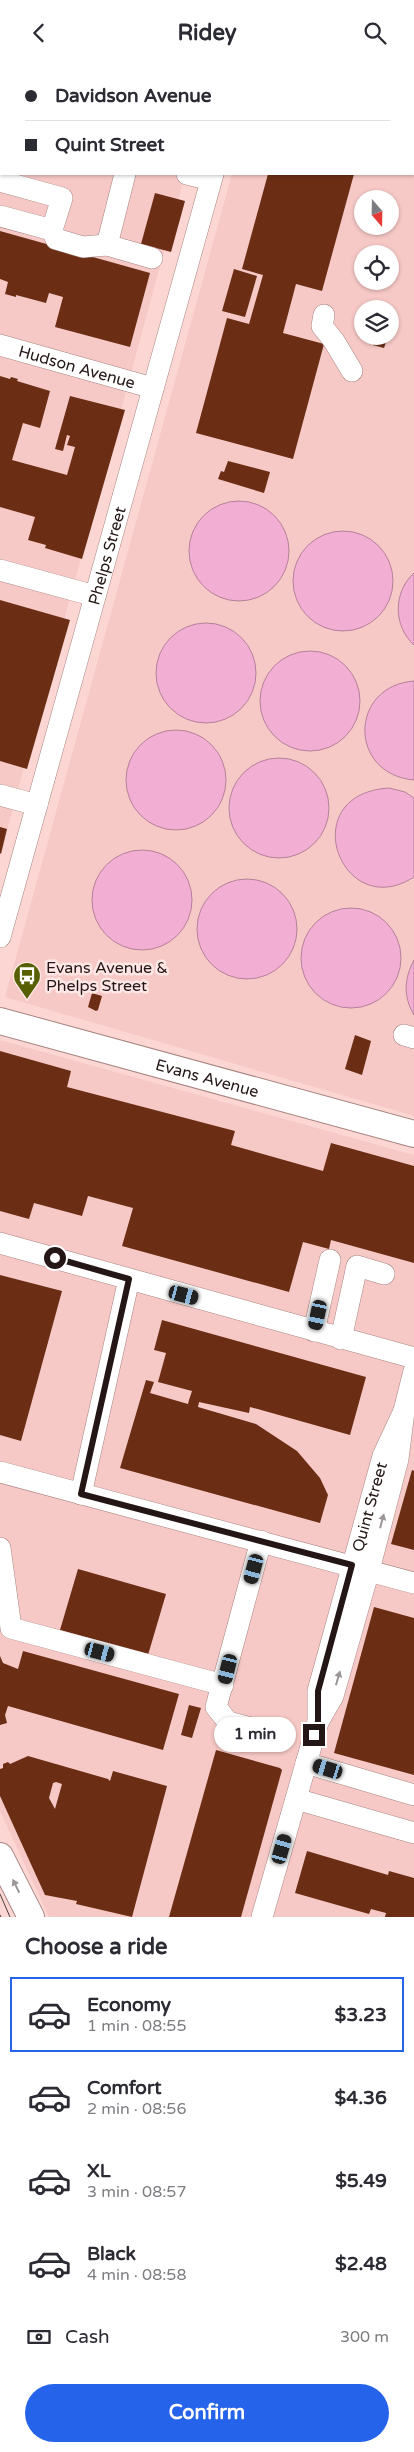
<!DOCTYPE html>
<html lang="en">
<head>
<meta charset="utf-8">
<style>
  body { margin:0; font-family:"Varela Round",sans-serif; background:#f7f7f7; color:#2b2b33; height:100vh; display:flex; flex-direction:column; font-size:19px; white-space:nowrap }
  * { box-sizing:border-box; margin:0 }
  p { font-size:16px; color:#7c7c81 }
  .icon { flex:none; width:28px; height:28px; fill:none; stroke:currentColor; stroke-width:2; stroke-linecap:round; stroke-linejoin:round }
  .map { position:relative; height:1852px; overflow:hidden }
  .drawer { display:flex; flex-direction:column; background:#fff; flex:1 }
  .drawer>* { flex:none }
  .guide { position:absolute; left:0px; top:0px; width:415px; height:110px; box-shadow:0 1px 4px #0004; display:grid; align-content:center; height:110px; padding:0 25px; background:#fff }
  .needle { width:32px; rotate:160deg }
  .buttons { position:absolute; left:354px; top:125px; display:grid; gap:10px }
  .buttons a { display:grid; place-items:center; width:45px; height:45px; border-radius:50%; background:#fff; box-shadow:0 1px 4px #0004; font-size:25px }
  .end { position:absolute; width:22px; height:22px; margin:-11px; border:6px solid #231615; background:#fff; box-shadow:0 0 0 2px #fff }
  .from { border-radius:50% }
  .bubble { position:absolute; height:35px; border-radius:18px; background:#fff; box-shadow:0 1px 4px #0004; font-size:16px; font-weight:700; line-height:35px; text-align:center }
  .car { position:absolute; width:15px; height:30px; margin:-15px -8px; border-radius:6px; box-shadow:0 0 4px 1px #0007; background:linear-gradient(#222 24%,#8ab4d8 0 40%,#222 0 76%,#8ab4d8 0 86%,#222 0) }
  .guide b { display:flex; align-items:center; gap:18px; height:48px; font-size:19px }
  .guide b+b { border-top:1px solid #e1e1e2 }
  .guide i { width:12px; height:12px; background:#2b2b33 }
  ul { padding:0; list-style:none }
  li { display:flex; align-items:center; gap:15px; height:75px; margin:0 10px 8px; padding:0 15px; border:2px solid transparent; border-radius:0px }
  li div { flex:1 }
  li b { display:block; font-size:19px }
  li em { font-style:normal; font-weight:700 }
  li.active { border-color:#2563eb }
  li>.icon { width:45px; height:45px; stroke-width:1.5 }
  h2 { padding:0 25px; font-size:22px; line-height:60px }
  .pay { display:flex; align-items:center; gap:12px; height:55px; padding:0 25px; font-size:19px }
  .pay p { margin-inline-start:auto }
  .cta { display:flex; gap:10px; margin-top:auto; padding:10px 25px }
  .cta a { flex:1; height:58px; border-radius:30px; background:#2563eb; color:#fff; font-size:20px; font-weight:700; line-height:58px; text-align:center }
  header { display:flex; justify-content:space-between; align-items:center; height:65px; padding:0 25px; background:#fff; font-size:22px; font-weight:700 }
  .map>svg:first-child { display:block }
  .built { fill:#f7c9c6; fill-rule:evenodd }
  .water { fill:#f3aed3; stroke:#b5809a }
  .building { fill:#6b2e15; fill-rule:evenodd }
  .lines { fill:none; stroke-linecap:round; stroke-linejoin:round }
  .minor-casing { stroke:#a78582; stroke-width:22 }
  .major-casing { stroke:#a78582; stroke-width:28 }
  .minor { stroke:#fff; stroke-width:21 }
  .major { stroke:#fff; stroke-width:26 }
  .tram { stroke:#4c3a39; stroke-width:1 }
  .oneway { fill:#9c9696 }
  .route { stroke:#231615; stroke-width:6 }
  .labels { text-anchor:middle; stroke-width:5; stroke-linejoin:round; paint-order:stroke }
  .street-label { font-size:16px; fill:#231615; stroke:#ffe7e5 }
  .poi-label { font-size:16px; fill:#231615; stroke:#ffe7e5; text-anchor:start }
</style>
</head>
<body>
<header><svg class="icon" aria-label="back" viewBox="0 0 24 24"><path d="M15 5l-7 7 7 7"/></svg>Ridey<svg class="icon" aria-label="search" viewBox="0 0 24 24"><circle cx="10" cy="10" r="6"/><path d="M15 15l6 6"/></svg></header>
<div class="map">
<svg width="414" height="1852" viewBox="0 0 414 1852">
  <rect width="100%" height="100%" fill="#fcd6d3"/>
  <g class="built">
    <polygon points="0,0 214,0 1,1 1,109 185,109 0,791"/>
    <path d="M262 0H414V1051L5 932 232 109H414V1ZM362 134H390V161H362ZM362 189H390V216H362ZM362 244H390V271H362Z"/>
    <polygon points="0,975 414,1090 414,1852 49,1852 0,1746"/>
  </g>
  <g class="water">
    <circle cx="239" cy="486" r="50"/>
    <circle cx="343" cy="516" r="50"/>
    <path d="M414 508V580C393 561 393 527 414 508Z"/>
    <circle cx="206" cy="608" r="50"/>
    <circle cx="310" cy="636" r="50"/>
    <path d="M414 616V715C348 709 349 621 414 616Z"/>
    <circle cx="176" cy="715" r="50"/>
    <circle cx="279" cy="743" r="50"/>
    <path d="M389 723 405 727 414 733V812C341 859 293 729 389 723Z"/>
    <circle cx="142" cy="835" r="50"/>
    <circle cx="247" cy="864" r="50"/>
    <circle cx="351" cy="893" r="50"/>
    <path d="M414 895V950C403 931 404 914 414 895Z"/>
  </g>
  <g class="building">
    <polygon points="268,109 354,109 322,226 296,219 283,268 324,279 293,394 196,368 227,253 249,259 263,210 242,204"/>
    <polygon points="155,128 185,136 171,187 141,179"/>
    <polygon points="0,166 150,208 130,282 55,262 63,232 49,228 46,238 16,230 16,232 5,229 8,217 0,214"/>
    <polygon points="234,204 257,211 245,252 222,246"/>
    <polygon points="376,271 388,271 384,283 373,280"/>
    <polygon points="0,311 10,314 11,312 18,314 17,316 50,326 40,363 23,358 12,395 67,410 75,382 67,380 70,371 67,370 63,386 55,384 70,331 125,345 82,494 45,483 46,480 28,475 35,452 0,442"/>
    <polygon points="228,396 270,407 264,428 218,414 221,406 224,407"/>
    <polygon points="0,535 70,555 27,704 0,696"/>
    <polygon points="0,762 7,764 1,789 0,788"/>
    <polygon points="92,928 102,931 98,945 96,946 88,942"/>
    <polygon points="355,970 371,976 362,1010 345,1004"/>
    <polygon points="0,986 71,1006 67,1022 235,1066 231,1080 323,1106 331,1078 414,1101 414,1198 331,1175 329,1184 303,1177 289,1227 122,1181 133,1143 88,1131 82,1151 34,1138 29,1154 0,1146"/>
    <polygon points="0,1210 62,1226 21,1376 0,1370"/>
    <polygon points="162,1255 366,1312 350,1370 250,1342 249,1348 199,1337 198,1342 256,1359 297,1386 320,1413 328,1430 320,1458 120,1403 146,1315 154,1317 150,1328 188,1339 189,1335 192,1326 158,1317 166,1288 154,1285"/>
    <polygon points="412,1405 414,1406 414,1485 391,1479"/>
    <polygon points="78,1504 166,1529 148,1590 60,1565"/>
    <polygon points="374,1542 414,1553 414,1710 334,1688"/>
    <polygon points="23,1586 179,1629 163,1685 8,1641 5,1650 7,1658 0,1660 0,1591 3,1598 18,1604"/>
    <polygon points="189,1640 201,1643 192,1673 181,1670"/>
    <polygon points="216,1685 280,1703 282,1705 241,1852 169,1852"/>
    <path d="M28 1691 108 1714 110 1716 113 1706 167 1721 132 1852 76 1839 77 1836 45 1830 0 1731V1704L3 1703V1699L8 1697 10 1699ZM56 1717 62 1719 55 1744 49 1733 53 1718Z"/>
    <polygon points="307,1786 388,1810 389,1806 414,1813 414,1852 385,1852 386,1848 371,1844 369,1849 295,1828"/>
  </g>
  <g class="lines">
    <defs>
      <g id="minor">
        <polyline points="243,1 243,0"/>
        <polyline points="342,1 344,0"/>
        <polyline points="0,57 1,57"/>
        <polyline points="125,109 107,180 152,193"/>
        <polyline points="187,109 211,115"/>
        <polyline points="0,116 62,133 52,165 56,174 83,182 107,180"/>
        <polyline points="0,151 52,165"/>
        <polyline points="324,250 322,261 334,276 352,306"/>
        <path id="s1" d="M0 280 153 323"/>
        <polyline points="0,505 95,531"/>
        <polyline points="0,730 37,740"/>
        <path id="s2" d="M0 872 213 109"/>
        <polyline points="404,970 414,973"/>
        <polyline points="0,1178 414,1293"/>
        <polyline points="314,1266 330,1195"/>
        <polyline points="341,1274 357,1201 384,1209"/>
        <polyline points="0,1407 414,1518"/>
        <polyline points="81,1429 129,1214"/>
        <polyline points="261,1476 216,1642 228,1657 281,1671"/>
        <polyline points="0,1483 11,1563 223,1620"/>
        <polyline points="318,1657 333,1631 369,1505 398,1394 404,1346 414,1306"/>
        <polyline points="306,1698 414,1730"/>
        <polyline points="296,1734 414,1768"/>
        <path id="s3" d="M262 1852 318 1657V1626L383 1391 404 1346"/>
      </g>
      <g id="major">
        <path id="s4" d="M0 956 414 1069"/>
        <polyline points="0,1791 31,1852"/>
      </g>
    </defs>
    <use href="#minor" class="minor-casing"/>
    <use href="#major" class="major-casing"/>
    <use href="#minor" class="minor"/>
    <use href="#major" class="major"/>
    <g class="tram">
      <polyline points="0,1829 10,1852"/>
      <polyline points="0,1850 1,1852"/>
    </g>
  </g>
  <defs><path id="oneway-solid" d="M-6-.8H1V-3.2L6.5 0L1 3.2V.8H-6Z" transform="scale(1.25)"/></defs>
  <g class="oneway">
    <use href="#oneway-solid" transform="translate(382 1456) rotate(-75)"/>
    <use href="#oneway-solid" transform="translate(338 1613) rotate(-74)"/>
    <use href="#oneway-solid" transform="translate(16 1821) rotate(-116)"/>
  </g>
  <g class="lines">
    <polyline class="route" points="55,1193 129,1214 81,1429 352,1500 318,1626 318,1657 314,1670"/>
  </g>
  <defs>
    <symbol id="bus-pin" viewBox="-11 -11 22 30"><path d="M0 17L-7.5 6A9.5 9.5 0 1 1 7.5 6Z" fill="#576000" stroke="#ffe7e5"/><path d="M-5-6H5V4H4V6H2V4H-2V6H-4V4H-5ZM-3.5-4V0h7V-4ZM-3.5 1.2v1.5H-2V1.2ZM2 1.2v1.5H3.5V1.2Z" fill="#fff"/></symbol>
  </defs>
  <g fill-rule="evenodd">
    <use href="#bus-pin" x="11" y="895" width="32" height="43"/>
  </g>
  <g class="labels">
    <g class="street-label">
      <text dy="6" stroke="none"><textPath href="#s1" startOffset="80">Hudson Avenue</textPath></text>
      <text dy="6" stroke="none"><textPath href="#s2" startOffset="396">Phelps Street</textPath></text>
      <text dy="6" stroke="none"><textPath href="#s4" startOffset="215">Evans Avenue</textPath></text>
      <text dy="6" stroke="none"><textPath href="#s3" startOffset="425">Quint Street</textPath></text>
    </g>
    <g class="poi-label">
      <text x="46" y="908">Evans Avenue &amp;<tspan x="46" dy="18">Phelps Street</tspan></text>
    </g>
  </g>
</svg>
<div class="buttons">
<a><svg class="needle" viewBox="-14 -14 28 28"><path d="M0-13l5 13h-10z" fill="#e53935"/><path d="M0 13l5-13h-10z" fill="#7c7c81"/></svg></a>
<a><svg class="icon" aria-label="locate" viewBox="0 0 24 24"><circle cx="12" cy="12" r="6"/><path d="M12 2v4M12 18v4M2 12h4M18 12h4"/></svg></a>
<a><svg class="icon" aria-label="layers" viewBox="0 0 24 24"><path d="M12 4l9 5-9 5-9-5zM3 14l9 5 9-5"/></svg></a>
</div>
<i class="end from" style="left:55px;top:1193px"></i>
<i class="end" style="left:314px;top:1670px"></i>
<div class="bubble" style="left:214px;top:1652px;width:82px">1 min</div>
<i class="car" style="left:184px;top:1230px;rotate:105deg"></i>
<i class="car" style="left:318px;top:1250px;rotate:192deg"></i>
<i class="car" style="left:254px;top:1504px;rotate:195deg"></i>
<i class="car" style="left:100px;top:1587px;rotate:105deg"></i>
<i class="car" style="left:228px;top:1604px;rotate:194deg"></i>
<i class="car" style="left:328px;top:1704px;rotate:287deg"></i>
<i class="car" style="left:282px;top:1784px;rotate:16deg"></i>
<div class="guide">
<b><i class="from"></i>Davidson Avenue</b>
<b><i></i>Quint Street</b>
</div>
</div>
<section class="drawer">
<h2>Choose a ride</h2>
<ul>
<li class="active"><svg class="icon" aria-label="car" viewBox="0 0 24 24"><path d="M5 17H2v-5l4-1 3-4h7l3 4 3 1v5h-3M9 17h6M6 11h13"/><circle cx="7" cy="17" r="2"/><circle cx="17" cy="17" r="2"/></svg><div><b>Economy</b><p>1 min · 08:55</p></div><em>$3.23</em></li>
<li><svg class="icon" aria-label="car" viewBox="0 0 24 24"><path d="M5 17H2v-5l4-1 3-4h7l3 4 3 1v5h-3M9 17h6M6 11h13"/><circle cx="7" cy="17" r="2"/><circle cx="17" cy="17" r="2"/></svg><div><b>Comfort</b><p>2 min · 08:56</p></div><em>$4.36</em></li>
<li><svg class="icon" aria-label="car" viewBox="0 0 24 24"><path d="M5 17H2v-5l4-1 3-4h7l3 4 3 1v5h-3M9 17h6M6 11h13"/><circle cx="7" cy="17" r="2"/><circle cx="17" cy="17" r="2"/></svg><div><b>XL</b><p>3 min · 08:57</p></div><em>$5.49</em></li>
<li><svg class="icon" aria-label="car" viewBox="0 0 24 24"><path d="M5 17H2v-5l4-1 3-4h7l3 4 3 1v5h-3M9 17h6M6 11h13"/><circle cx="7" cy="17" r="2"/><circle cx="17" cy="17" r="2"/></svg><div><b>Black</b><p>4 min · 08:58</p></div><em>$2.48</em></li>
</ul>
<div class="pay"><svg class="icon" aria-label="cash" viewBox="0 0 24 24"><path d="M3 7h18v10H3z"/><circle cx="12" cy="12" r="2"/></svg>Cash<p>300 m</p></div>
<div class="cta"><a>Confirm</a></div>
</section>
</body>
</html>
